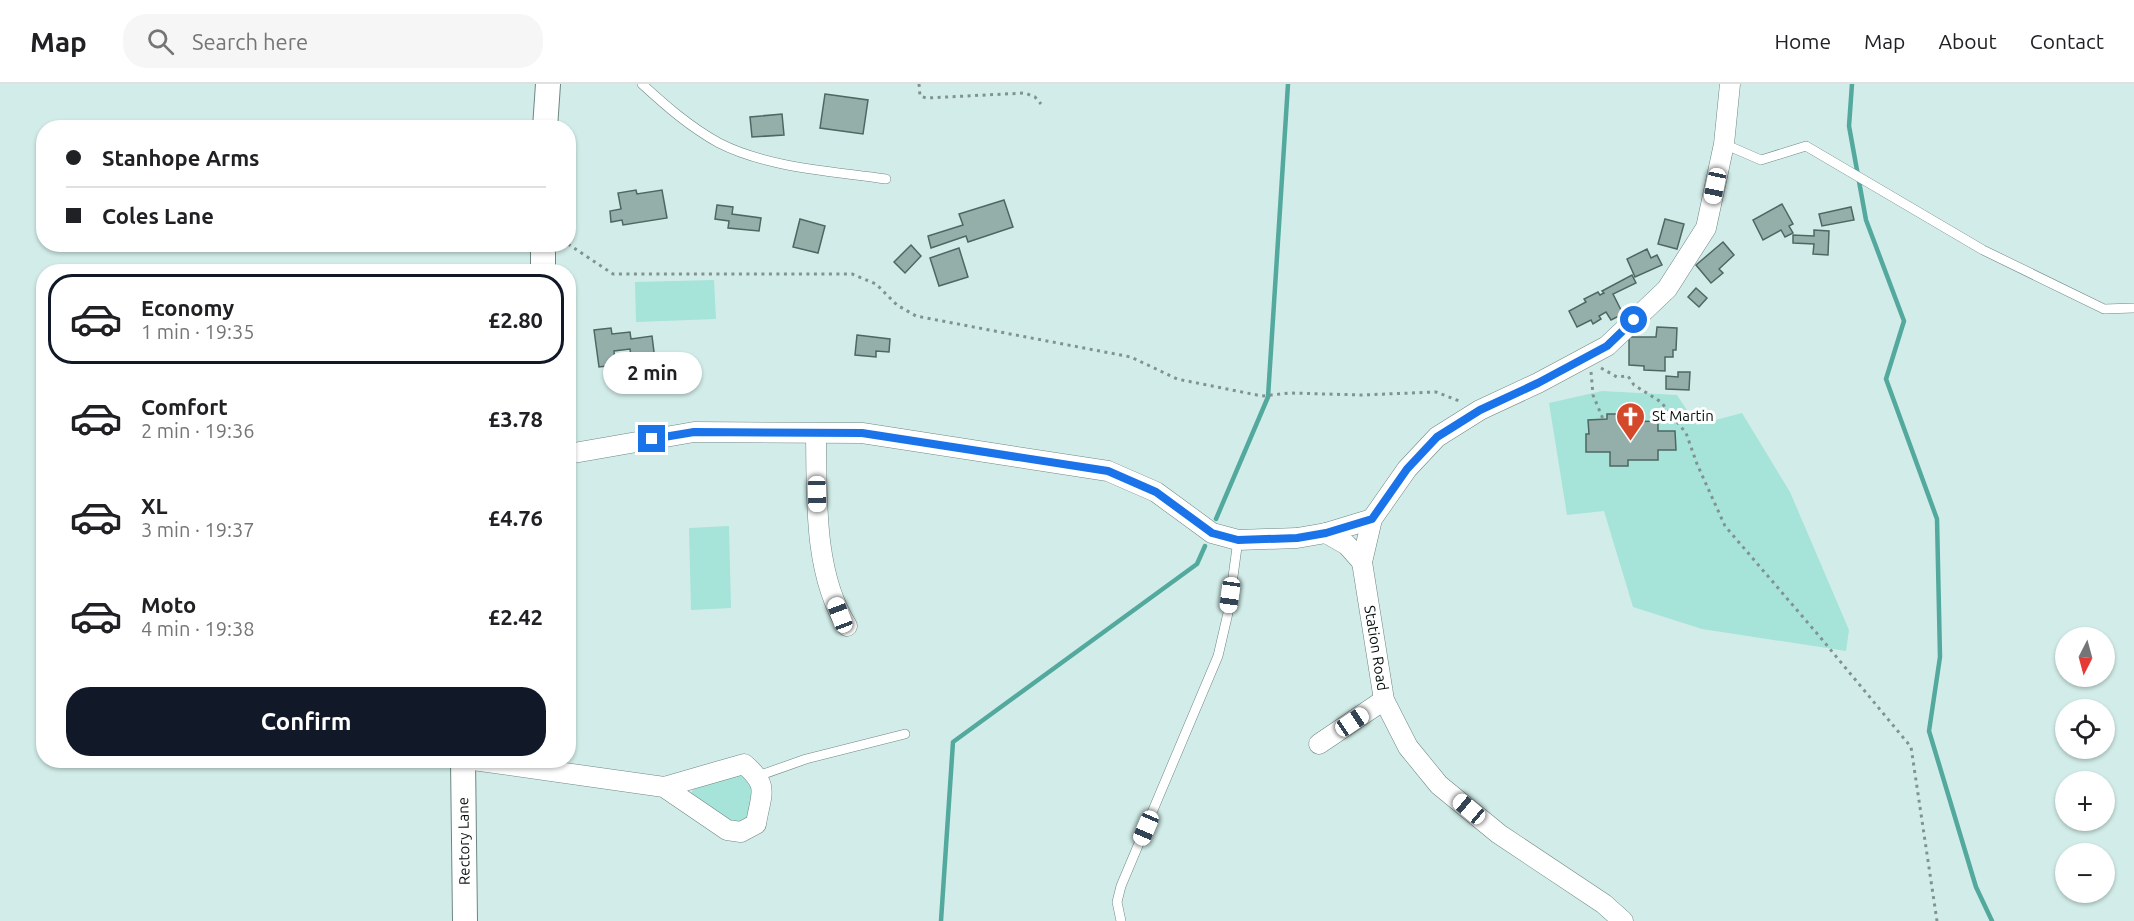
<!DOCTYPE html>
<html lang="en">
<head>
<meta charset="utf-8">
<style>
  body { margin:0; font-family:Ubuntu,sans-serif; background:#f6f6f6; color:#202124; height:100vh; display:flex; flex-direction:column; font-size:22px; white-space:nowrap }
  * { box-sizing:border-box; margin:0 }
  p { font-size:20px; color:#757577 }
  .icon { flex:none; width:33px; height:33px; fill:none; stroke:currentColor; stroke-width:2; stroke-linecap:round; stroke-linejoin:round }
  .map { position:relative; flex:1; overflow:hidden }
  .panel { position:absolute; left:36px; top:180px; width:540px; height:504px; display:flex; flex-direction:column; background:#fff; border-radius:24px; box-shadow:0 2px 4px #0004 }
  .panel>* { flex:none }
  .banner { position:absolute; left:36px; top:36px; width:540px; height:132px; border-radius:24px; box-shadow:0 2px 4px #0004; display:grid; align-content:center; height:132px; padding:0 30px; background:#fff }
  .needle { width:39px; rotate:186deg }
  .controls { position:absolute; left:2055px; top:543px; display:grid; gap:12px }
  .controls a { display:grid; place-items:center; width:60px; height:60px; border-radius:50%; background:#fff; box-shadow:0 2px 4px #0004; font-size:30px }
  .end { position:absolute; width:27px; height:27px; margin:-14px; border:8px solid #1a73e8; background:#fff; box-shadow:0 0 0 3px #fff }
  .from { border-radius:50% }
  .bubble { position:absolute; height:42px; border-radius:21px; background:#fff; box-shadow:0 2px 4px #0004; font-size:20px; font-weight:700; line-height:42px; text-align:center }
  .car { position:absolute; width:18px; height:36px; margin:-18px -9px; border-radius:8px; box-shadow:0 0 4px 2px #0007; background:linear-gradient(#fff 24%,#345 0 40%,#fff 0 76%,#345 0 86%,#fff 0) }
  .banner b { display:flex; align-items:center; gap:21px; height:57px; font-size:22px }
  .banner b+b { border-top:2px solid #e0e0e0 }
  .banner i { width:15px; height:15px; background:#202124 }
  ul { padding:10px 0 0; list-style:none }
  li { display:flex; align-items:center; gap:18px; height:90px; margin:0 12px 9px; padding:0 18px; border:3px solid transparent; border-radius:24px }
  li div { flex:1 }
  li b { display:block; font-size:22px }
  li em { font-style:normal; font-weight:700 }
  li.selected { border-color:#111827 }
  li>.icon { width:54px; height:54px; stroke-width:1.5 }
  .cta { display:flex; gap:12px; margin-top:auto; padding:12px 30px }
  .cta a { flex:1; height:69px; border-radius:24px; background:#111827; color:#fff; font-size:24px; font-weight:700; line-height:69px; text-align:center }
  header { display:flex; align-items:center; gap:36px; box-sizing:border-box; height:84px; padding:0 30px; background:#fff; border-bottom:2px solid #e0e0e0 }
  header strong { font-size:28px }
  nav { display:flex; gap:33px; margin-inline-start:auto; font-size:21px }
  .search { width:420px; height:54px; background:#f6f6f6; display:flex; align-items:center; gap:15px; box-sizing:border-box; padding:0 21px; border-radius:24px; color:#757577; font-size:22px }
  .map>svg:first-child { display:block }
  .green { fill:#a6e3d9 }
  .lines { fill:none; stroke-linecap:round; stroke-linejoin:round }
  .stream { stroke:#53a99d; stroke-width:4.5 }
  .building { fill:#94aeaa; stroke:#4e6763; stroke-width:1.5 }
  .service-casing { stroke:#6e8783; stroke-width:10 }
  .minor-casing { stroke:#6e8783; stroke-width:21 }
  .tertiary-casing { stroke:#6e8783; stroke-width:26 }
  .path { stroke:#809390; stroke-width:3; stroke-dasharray:3 4.5; stroke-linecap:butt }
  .service { stroke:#fff; stroke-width:9 }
  .minor { stroke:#fff; stroke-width:20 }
  .tertiary { stroke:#fff; stroke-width:24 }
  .route { stroke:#1a73e8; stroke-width:8 }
  .labels { text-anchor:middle; stroke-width:6; stroke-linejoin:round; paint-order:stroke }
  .poi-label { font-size:15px; fill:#07100e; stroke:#fff; text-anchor:start }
  .street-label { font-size:15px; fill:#07100e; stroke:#fff }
</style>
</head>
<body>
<header>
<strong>Map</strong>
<div class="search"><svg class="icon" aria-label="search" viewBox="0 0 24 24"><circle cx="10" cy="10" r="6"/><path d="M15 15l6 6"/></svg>Search here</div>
<nav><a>Home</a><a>Map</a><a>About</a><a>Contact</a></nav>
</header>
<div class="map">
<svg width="2134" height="837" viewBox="0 0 2134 837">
  <rect width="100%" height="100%" fill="#d2ede9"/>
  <g class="green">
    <polygon points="714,196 716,235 636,238 635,198"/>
    <polygon points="1602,307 1677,311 1697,341 1742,329 1790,408 1849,546 1846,567 1702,545 1633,523 1604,427 1567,431 1549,319"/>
    <polygon points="729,442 731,524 691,526 689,444"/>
    <polygon points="744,689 754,703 750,732 737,740 728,739 691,709 695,703"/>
  </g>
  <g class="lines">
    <g class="stream">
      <polyline points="1852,0 1849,42 1866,136 1904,237 1886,295 1937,435 1940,573 1929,647 1976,803 1992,837"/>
      <polyline points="1216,435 1268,313 1288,0"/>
      <polyline points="941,837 953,658 1197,480 1205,462"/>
    </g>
  </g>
  <g class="building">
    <polygon points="825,10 868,16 863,50 820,44"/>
    <polygon points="782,30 784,51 752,53 750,33"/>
    <polygon points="636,106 637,110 662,106 667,134 623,141 622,136 611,138 610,127 621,125 618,109"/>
    <polygon points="1004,116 1013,143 968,158 966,152 931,164 928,152 963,141 959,130"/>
    <polygon points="1782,120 1793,140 1789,142 1793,149 1785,153 1781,146 1763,156 1753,136"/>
    <polygon points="717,121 733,123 732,130 761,134 759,147 728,144 729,137 715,135"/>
    <polygon points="1851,123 1854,136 1822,142 1819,130"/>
    <polygon points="800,135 825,142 818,169 793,163"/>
    <polygon points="1665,135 1684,140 1677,165 1658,160"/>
    <polygon points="1814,146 1829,147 1828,171 1813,170 1814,160 1793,159 1793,151 1814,152"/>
    <polygon points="1723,158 1734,171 1719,185 1723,189 1711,199 1696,181"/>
    <polygon points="911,161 921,172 905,189 894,178"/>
    <polygon points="959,164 968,193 939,202 930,174"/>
    <polygon points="1647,165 1651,174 1657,171 1662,181 1635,193 1627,175"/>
    <polygon points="1632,191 1636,199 1613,210 1623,230 1611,236 1606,228 1599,232 1601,235 1593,240 1591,236 1577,243 1569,227 1586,218 1584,215 1598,208 1600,211 1604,209 1602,207"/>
    <polygon points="1696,204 1707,214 1699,223 1688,213"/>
    <polygon points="1657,243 1677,244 1676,266 1673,266 1673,273 1665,273 1665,287 1644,286 1644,282 1629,281 1629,253 1656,253"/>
    <polygon points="611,244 612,250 630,248 631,255 652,252 656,284 633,287 630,265 614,267 615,281 599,283 594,246"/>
    <polygon points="857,251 890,255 889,268 876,267 876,273 855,271"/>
    <polygon points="1678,288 1690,288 1689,306 1666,305 1666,292 1678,293"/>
    <polygon points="1607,330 1625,330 1625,338 1658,337 1658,347 1675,347 1676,366 1658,366 1658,376 1628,376 1628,382 1610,382 1610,368 1586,368 1586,350 1589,350 1588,336 1607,335"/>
  </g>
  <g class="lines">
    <defs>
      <g id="service">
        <path d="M642 0C666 22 690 43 719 59 768 84 832 87 886 95"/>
        <polyline points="1724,60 1761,76 1806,62 1983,166 2104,225 2134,224"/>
        <polyline points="758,692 806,675 905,650"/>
        <polyline points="1121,837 1117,818 1121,802 1218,572 1228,529 1238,456"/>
      </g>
      <g id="minor">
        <path d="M816 350C817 411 813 489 847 542"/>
        <polyline points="568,370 694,348 862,349 1108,387 1156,408 1212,449 1238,456 1297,454 1326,449 1372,435"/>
        <polyline points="1326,449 1347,461 1362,478"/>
        <polyline points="1319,660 1384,616"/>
        <path d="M473 676 664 703 744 680C770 702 761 709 756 740L741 748 727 746 664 703"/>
        <polyline points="1623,837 1604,820 1499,750 1439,701 1408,663 1384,616 1362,478 1372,435 1407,385 1437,353 1480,326 1538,299 1607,262 1667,205 1706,144 1724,60 1730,0"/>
      </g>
      <g id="tertiary">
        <polyline points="545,44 548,0"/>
        <polyline points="543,160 543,188"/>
        <polyline points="463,676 465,837"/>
      </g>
    </defs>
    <use href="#service" class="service-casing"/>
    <use href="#minor" class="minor-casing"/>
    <use href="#tertiary" class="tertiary-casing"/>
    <g class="path">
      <polyline points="919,0 920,12 926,14 1025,9 1035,13 1041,20"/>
      <polyline points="568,160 613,190 852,190 876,200 897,221 916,232 1131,273 1177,295 1262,312 1290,309 1361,311 1436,308 1462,318"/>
      <polyline points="1601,284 1617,293 1628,292 1634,301 1661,318 1686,349 1697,380 1725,442 1820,553 1911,663 1937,837"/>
      <polyline points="1591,288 1593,311 1603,335"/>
    </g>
    <use href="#service" class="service"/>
    <use href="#minor" class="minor"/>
    <use href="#tertiary" class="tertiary"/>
  </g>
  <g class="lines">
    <polyline class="route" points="652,355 694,348 862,349 1108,387 1156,408 1212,449 1238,456 1297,454 1326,449 1372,435 1407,385 1437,353 1480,326 1538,299 1607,262 1634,236"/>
  </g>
  <defs>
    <symbol id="church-pin" viewBox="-11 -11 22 30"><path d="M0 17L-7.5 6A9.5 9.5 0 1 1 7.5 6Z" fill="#d3492a" stroke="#fff"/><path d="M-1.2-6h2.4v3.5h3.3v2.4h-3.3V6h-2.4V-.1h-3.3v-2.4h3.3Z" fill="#fff"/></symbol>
  </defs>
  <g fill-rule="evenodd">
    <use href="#church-pin" x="1614" y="316" width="33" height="45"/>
  </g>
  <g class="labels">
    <g class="poi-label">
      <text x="1652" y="337">St Martin</text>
    </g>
    <g class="street-label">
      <text transform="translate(1376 564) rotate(81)" y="5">Station Road</text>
      <text transform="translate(464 757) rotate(-91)" y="5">Rectory Lane</text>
    </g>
  </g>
</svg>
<div class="controls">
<a><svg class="needle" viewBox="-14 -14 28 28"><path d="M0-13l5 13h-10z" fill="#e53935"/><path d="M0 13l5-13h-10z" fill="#757577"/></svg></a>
<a><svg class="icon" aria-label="locate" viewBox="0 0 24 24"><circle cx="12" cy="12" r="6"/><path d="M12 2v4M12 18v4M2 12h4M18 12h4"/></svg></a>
<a>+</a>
<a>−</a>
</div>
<i class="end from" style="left:1634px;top:236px"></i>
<i class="end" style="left:652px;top:355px"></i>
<div class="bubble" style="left:603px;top:268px;width:99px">2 min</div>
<i class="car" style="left:1715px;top:102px;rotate:192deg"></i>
<i class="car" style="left:817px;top:410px;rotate:179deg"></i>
<i class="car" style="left:1230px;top:511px;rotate:188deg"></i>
<i class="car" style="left:840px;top:531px;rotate:339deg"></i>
<i class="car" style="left:1352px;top:638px;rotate:56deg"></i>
<i class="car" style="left:1469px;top:725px;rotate:310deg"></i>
<i class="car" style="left:1146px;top:744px;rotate:203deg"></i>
<div class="banner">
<b><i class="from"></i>Stanhope Arms</b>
<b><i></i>Coles Lane</b>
</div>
<section class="panel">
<ul>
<li class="selected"><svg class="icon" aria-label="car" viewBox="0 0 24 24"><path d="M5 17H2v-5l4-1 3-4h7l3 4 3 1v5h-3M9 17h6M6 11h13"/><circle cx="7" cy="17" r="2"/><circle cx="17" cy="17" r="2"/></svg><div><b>Economy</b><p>1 min · 19:35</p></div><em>£2.80</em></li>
<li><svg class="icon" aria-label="car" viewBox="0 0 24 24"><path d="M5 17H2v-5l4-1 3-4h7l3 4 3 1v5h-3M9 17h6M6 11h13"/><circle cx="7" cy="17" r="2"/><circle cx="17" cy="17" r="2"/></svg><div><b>Comfort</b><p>2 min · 19:36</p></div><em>£3.78</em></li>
<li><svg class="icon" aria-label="car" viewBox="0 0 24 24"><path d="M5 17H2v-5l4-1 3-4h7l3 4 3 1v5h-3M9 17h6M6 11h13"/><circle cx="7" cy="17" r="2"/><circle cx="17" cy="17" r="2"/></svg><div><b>XL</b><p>3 min · 19:37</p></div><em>£4.76</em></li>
<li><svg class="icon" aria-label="car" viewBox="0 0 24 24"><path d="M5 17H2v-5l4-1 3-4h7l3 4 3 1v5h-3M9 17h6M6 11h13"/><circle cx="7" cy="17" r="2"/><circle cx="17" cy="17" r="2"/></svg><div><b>Moto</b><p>4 min · 19:38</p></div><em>£2.42</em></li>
</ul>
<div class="cta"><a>Confirm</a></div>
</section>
</div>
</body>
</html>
